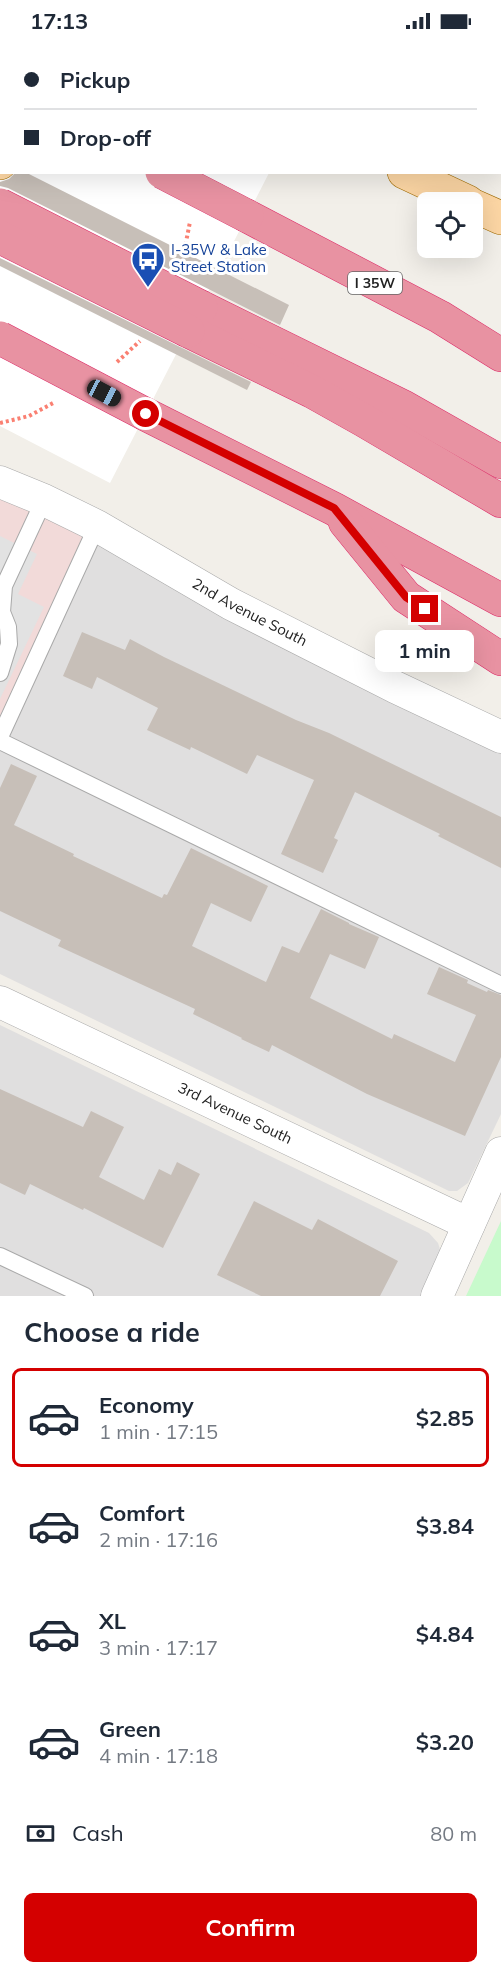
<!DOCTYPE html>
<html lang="en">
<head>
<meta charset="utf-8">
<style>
  body { margin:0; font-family:Mulish,sans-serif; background:#f2f2f3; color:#1f2937; height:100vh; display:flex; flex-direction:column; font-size:22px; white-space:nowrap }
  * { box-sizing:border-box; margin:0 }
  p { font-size:20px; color:#747a83 }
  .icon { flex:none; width:33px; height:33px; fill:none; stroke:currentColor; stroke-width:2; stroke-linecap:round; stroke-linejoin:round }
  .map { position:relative; height:1254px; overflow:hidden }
  .panel { display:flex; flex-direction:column; background:#fff; flex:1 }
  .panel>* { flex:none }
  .hud { position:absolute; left:0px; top:0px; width:501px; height:132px; box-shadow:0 6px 24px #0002; display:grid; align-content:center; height:132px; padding:0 24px; background:#fff }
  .buttons { position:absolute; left:417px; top:150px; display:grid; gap:12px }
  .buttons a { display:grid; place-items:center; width:66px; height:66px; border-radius:9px; background:#fff; box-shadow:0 6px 24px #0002; font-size:30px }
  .end { position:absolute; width:27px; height:27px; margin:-14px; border:8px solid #d40000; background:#fff; box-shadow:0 0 0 3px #fff }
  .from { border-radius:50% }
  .bubble { position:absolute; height:42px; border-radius:9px; background:#fff; box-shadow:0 6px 24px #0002; font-size:20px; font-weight:700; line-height:42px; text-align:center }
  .car { position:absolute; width:18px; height:36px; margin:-18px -9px; border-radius:8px; box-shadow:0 0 4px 2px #0007; background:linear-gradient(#222 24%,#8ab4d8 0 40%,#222 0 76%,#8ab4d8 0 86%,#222 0) }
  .hud b { display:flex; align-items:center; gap:21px; height:57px; font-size:22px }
  .hud b+b { border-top:2px solid #e0e1e3 }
  .hud i { width:15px; height:15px; background:#1f2937 }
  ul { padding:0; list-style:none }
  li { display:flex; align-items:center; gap:18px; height:99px; margin:0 12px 9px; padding:0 12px; border:3px solid transparent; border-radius:9px }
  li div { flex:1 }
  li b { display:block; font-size:22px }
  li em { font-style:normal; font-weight:700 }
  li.selected { border-color:#d40000 }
  li>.icon { width:54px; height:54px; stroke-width:1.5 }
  h2 { padding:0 24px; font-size:27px; line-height:72px }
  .pay { display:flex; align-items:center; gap:15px; height:66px; padding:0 24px; font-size:22px }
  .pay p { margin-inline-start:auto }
  .action { display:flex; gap:12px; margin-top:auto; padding:12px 24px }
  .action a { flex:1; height:69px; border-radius:9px; background:#d40000; color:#fff; font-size:24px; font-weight:700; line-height:69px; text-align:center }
  .status { display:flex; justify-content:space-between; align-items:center; height:42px; padding:0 30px; background:#fff; direction:ltr }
  .status svg { height:16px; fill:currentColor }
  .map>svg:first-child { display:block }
  .residential { fill:#e0dfdf }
  .commercial { fill:#f2dad9 }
  .park { fill:#c8facc }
  .parking { fill:#e2e2e2 }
  .pier { fill:#fff }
  .building { fill:#c7bfb8 }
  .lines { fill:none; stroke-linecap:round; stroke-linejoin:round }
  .service-casing { stroke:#a9a9a9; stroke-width:18 }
  .minor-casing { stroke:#a9a9a9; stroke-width:33 }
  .primary-casing { stroke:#a06b00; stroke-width:34 }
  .motorway-casing { stroke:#dc2a67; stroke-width:34 }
  .path { stroke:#fa8072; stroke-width:4; stroke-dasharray:3 3; stroke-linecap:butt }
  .service { stroke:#fff; stroke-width:16 }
  .minor { stroke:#fff; stroke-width:32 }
  .primary { stroke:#fcd6a4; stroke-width:33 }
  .motorway { stroke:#e892a2; stroke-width:33 }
  .motorway-bridge-casing { stroke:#dc2a67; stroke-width:34; stroke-linecap:butt }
  .motorway-bridge { stroke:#e892a2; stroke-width:33 }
  .route { stroke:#d40000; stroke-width:8 }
  .labels { text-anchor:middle; stroke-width:6; stroke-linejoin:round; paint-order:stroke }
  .shield { fill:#fff; stroke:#646464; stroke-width:1.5 }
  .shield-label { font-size:14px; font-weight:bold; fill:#222 }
  .transit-label { font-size:15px; fill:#164399; stroke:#fff; text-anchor:start }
  .street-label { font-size:15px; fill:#222; stroke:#fff }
</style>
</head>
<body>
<div class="status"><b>17:13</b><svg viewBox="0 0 49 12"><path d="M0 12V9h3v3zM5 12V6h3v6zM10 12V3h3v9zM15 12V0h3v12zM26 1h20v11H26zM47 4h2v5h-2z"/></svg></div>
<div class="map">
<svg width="501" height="1254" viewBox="0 0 501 1254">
  <rect width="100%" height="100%" fill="#f2efe9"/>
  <g class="residential">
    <polygon points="91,498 501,708 501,1072 468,1141 457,1149 449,1149 0,932 0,689"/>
    <polygon points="0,983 429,1191 438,1201 442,1214 422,1254 0,1254"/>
  </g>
  <polygon class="commercial" points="0,455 91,498 0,689"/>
  <polygon class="park" points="501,1179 501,1254 466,1254"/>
  <g class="parking">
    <polygon points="277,0 501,0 501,18 500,21 500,2"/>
    <polygon points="0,494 37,512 18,552 44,565 0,657"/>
  </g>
  <polygon class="pier" points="0,0 29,1 2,2 2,130 269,131 110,441 0,384"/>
  <g class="building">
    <polygon points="16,130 25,130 289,263 280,283 8,146 0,144 0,140 9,137"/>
    <polygon points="0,216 251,340 247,348 0,224"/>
    <polygon points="82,590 125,608 130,597 164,615 296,678 329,691 501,775 501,826 438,794 440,792 355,750 334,796 338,798 323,831 281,812 314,738 257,713 247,732 191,705 190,708 147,688 158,666 97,635 92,647 63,634"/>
    <polygon points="11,722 37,734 14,783 74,812 73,814 162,856 164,852 167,853 191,806 268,844 251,880 211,861 192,904 266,940 282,904 299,911 321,867 349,881 349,882 379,895 365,927 330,912 310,956 392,997 394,992 455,1020 476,973 427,952 439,925 468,938 467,941 487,950 488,948 501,953 501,1015 465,1094 367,1052 272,1003 269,1010 241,997 242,996 193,972 195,967 58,904 61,898 0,869 0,746"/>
    <polygon points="0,1047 83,1085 91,1069 124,1085 99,1135 144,1158 159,1127 171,1133 177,1120 200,1132 163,1206 84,1166 83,1168 30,1142 25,1153 0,1141"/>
    <polygon points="254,1159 312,1188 318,1177 398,1219 380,1254 261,1254 217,1233"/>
  </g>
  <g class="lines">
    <defs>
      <g id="service">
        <polyline points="0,631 9,602 8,585 2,570 4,544 44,458"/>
        <polyline points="0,695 97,484"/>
        <polyline points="0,699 501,943"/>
        <polyline points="0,1214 85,1254"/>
      </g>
      <g id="minor">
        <path id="s1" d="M0 440 44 458 97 484 231 562 395 645 501 695"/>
        <path id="s2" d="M0 960 469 1182"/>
        <polyline points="437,1254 501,1111"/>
      </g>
      <g id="primary">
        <polyline points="159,0 162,2"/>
        <polyline points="56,2 57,0"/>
        <polyline points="0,121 2,118"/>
        <polyline points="404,130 468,160"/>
        <polyline points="472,163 501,176"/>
      </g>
      <g id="motorway">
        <polyline points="0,48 2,49"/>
        <polyline points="247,174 440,275 501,313"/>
        <polyline points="201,265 404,365 501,420"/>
        <polyline points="188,289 313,350 363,378 501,459"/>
        <polyline points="145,372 334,467 501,558"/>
        <polyline points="345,480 406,555 501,617"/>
      </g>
    </defs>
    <use href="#service" class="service-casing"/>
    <use href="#minor" class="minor-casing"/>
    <use href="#primary" class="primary-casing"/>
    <use href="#motorway" class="motorway-casing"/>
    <g class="path">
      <polyline points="182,220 190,180"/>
      <polyline points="117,320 140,299"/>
      <polyline points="0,381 29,374 55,360"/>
    </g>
    <use href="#service" class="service"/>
    <use href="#minor" class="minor"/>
    <use href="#primary" class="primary"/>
    <use href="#motorway" class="motorway"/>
    <defs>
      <g id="motorway-bridge">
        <polyline points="162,130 247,174"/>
        <polyline points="0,163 201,265"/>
        <polyline points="0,195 188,289"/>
        <polyline points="0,296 145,372"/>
      </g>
    </defs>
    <use href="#motorway-bridge" class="motorway-bridge-casing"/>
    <use href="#motorway-bridge" class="motorway-bridge"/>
  </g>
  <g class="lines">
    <polyline class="route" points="146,372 334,466 406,555 425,567"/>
  </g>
  <defs>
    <symbol id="bus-pin" viewBox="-11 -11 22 30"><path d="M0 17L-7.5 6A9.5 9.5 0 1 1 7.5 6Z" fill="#1a4fb4" stroke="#fff"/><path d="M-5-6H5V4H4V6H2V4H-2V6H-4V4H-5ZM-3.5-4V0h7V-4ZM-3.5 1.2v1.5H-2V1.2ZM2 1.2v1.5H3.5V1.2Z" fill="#fff"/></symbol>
  </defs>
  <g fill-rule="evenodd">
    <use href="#bus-pin" x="129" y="198" width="38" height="52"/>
  </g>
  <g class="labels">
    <rect class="shield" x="348" y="230" width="54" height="22" rx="4.5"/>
    <g class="shield-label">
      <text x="375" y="246">I 35W</text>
    </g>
    <g class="transit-label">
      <text x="171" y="213">I-35W &amp; Lake<tspan x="171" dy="17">Street Station</tspan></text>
    </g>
    <g class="street-label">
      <text dy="5" stroke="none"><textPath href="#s1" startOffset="282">2nd Avenue South</textPath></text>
      <text dy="5" stroke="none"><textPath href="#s2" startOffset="260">3rd Avenue South</textPath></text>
    </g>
  </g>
</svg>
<div class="buttons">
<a><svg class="icon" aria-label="locate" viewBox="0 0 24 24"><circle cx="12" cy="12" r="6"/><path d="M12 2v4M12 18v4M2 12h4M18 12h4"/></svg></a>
</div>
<i class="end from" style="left:146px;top:372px"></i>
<i class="end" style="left:425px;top:567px"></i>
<div class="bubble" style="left:375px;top:588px;width:99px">1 min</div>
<i class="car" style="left:104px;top:351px;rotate:118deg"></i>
<div class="hud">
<b><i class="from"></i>Pickup</b>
<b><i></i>Drop-off</b>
</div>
</div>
<section class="panel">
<h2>Choose a ride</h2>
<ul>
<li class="selected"><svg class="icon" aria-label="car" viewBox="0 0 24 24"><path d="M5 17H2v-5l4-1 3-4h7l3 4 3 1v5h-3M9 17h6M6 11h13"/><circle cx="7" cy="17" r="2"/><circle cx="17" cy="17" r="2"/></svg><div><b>Economy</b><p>1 min · 17:15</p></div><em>$2.85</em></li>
<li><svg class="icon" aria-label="car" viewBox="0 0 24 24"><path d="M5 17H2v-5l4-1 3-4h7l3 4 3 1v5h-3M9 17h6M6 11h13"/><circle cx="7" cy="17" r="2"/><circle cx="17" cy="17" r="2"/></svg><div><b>Comfort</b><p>2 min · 17:16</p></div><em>$3.84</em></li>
<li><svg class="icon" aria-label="car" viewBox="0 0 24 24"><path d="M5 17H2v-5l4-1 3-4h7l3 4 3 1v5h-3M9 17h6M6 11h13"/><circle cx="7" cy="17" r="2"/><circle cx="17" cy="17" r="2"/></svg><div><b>XL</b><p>3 min · 17:17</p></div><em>$4.84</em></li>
<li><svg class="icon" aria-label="car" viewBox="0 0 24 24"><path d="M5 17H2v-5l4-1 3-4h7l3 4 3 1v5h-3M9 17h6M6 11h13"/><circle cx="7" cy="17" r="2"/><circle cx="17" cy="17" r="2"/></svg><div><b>Green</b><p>4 min · 17:18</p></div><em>$3.20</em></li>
</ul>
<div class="pay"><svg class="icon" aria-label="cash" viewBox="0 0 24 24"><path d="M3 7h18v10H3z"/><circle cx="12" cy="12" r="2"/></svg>Cash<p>80 m</p></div>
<div class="action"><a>Confirm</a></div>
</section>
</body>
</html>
